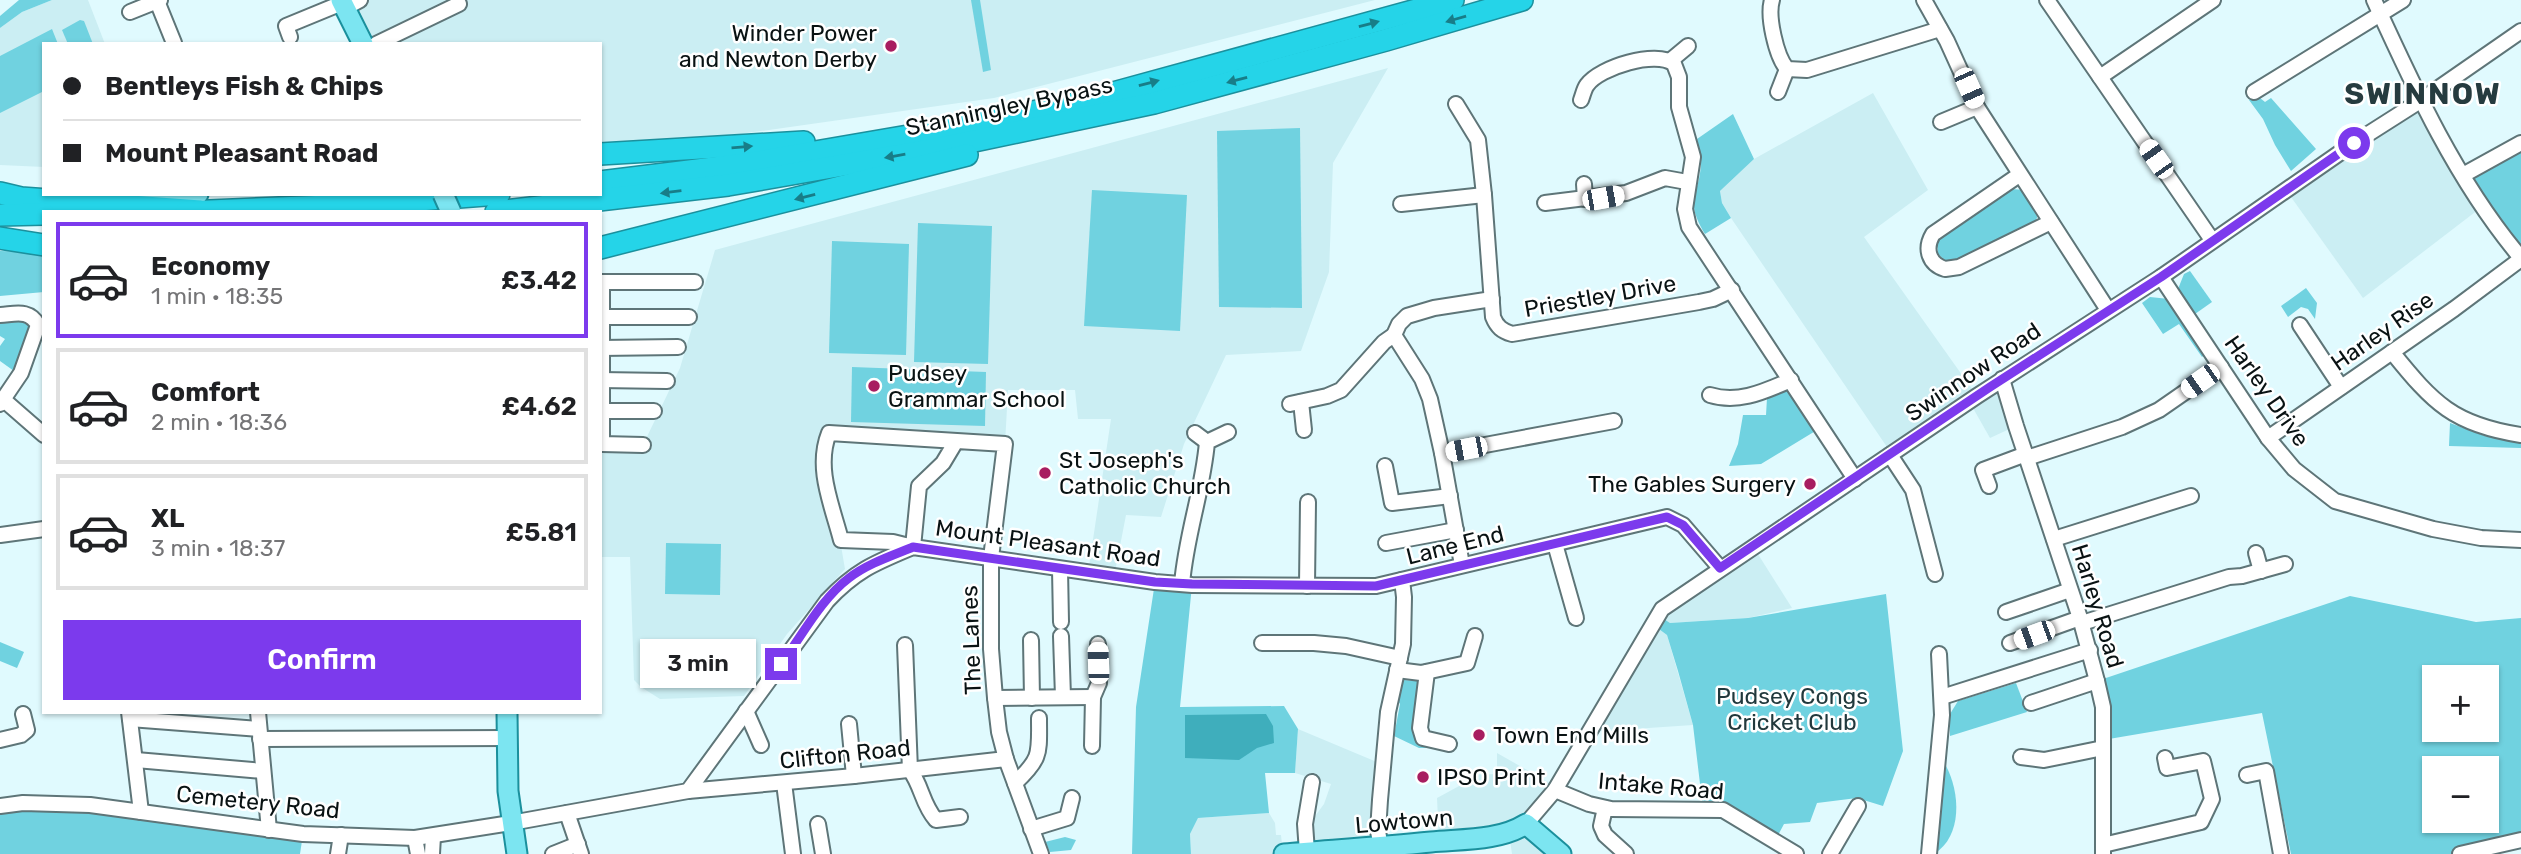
<!DOCTYPE html>
<html lang="en">
<head>
<meta charset="utf-8">
<style>
  body { margin:0; font-family:Rubik,sans-serif; background:#f6f6f6; color:#202124; height:100vh; display:flex; flex-direction:column; font-size:26px; white-space:nowrap }
  * { box-sizing:border-box; margin:0 }
  p { font-size:23px; color:#757577 }
  .icon { flex:none; width:38px; height:38px; fill:none; stroke:currentColor; stroke-width:2; stroke-linecap:round; stroke-linejoin:round }
  .map { position:relative; flex:1; overflow:hidden }
  .sheet { position:absolute; left:42px; top:210px; width:560px; height:504px; display:flex; flex-direction:column; background:#fff; border-radius:0px; box-shadow:0 2px 5px #0004 }
  .sheet>* { flex:none }
  .hud { position:absolute; left:42px; top:42px; width:560px; height:154px; border-radius:0px; box-shadow:0 2px 5px #0004; display:grid; align-content:center; height:154px; padding:0 21px; background:#fff }
  .buttons { position:absolute; left:2422px; top:665px; display:grid; gap:14px }
  .buttons a { display:grid; place-items:center; width:77px; height:77px; border-radius:0px; background:#fff; box-shadow:0 2px 5px #0004; font-size:35px }
  .end { position:absolute; width:32px; height:32px; margin:-16px; border:9px solid #7c3aed; background:#fff; box-shadow:0 0 0 4px #fff }
  .from { border-radius:50% }
  .bubble { position:absolute; height:49px; border-radius:0px; background:#fff; box-shadow:0 2px 5px #0004; font-size:23px; font-weight:600; line-height:49px; text-align:center }
  .car { position:absolute; width:21px; height:42px; margin:-21px -10px; border-radius:9px; box-shadow:0 0 5px 2px #0007; background:linear-gradient(#fff 24%,#345 0 40%,#fff 0 76%,#345 0 86%,#fff 0) }
  .hud b { display:flex; align-items:center; gap:24px; height:66px; font-size:26px }
  .hud b+b { border-top:2px solid #e0e0e0 }
  .hud i { width:18px; height:18px; background:#202124 }
  ul { padding:12px 0 0; list-style:none }
  li { display:flex; align-items:center; gap:21px; height:116px; margin:0 14px 10px; padding:0 7px; border:4px solid #e0e0e0; border-radius:0px }
  li div { flex:1 }
  li b { display:block; font-size:26px }
  li em { font-style:normal; font-weight:600 }
  li.selected { border-color:#7c3aed }
  li>.icon { width:63px; height:63px; stroke-width:1.5 }
  .primary-button { display:flex; gap:14px; margin-top:auto; padding:14px 21px }
  .primary-button a { flex:1; height:80px; border-radius:0px; background:#7c3aed; color:#fff; font-size:28px; font-weight:600; line-height:80px; text-align:center }
  .map>svg:first-child { display:block }
  .built { fill:#cbeef3 }
  .green { fill:#70d2e0; fill-rule:evenodd }
  .water { fill:#3faebc }
  .lines { fill:none; stroke-linecap:round; stroke-linejoin:round }
  .minor-casing { stroke:#5e7578; stroke-width:18 }
  .major-casing { stroke:#1b909d; stroke-width:23 }
  .highway-casing { stroke:#1b909d; stroke-width:24 }
  .minor { stroke:#fff; stroke-width:14 }
  .major { stroke:#7ce5f1; stroke-width:19 }
  .highway { stroke:#25d4e8; stroke-width:21 }
  .major-bridge-casing { stroke:#1b909d; stroke-width:23; stroke-linecap:butt }
  .major-bridge { stroke:#7ce5f1; stroke-width:19 }
  .oneway { fill:#187d88 }
  .route { stroke:#7c3aed; stroke-width:9 }
  .poi-dot { fill:#a81d60; stroke:#fff; stroke-width:2.5 }
  .labels { text-anchor:middle; stroke-width:5; stroke-linejoin:round; paint-order:stroke }
  .poi-label { font-size:23px; fill:#091213; stroke:#fff; text-anchor:start }
  .street-label { font-size:23px; fill:#091213; stroke:#fff }
  .park-label { font-size:23px; fill:#21393d; stroke:#fff }
  .district-label { font-size:30px; font-weight:bold; letter-spacing:2px; fill:#263b3f; stroke:#fff }
</style>
</head>
<body>
<div class="map">
<svg width="2521" height="854" viewBox="0 0 2521 854">
  <rect width="100%" height="100%" fill="#e0fafe"/>
  <g class="built">
    <polygon points="52,0 88,0 105,44 44,44 44,167 0,165 0,28 22,12"/>
    <polygon points="354,0 1375,0 994,98 740,134 600,145 600,44 373,44"/>
    <polygon points="1388,68 1333,163 1329,272 1301,351 1226,355 1184,444 1161,517 1126,515 1114,577 1088,573 1111,419 1078,419 1075,390 1008,390 1005,444 829,434 824,446 845,569 787,634 744,696 660,699 641,687 634,680 630,557 600,557 602,444 643,445 680,368 715,250"/>
    <polygon points="1873,93 1928,190 1864,237 1972,389 1887,447 1731,218 1722,203 1720,191 1754,159"/>
    <polygon points="2420,101 2483,206 2363,298 2286,190"/>
    <polygon points="2002,379 2016,426 1990,438 1969,401"/>
    <polygon points="1756,551 1792,608 1748,618 1670,623 1658,615"/>
    <polygon points="1652,624 1667,635 1693,725 1589,732"/>
    <polygon points="1298,729 1384,765 1381,847 1313,852 1313,819 1324,804 1331,784 1295,773"/>
    <polygon points="1497,753 1557,787 1526,824 1561,854 1512,854 1509,833 1439,842 1437,798 1461,785 1462,775 1497,774"/>
    <polygon points="1269,813 1275,823 1276,835 1281,835 1283,854 1191,854 1190,834 1198,818"/>
  </g>
  <g class="green">
    <polygon points="19,0 52,0 22,12 0,28 0,16"/>
    <polygon points="971,0 980,0 991,70 983,72"/>
    <polygon points="80,20 84,21 93,44 68,44 62,30"/>
    <polygon points="52,29 58,44 44,44 44,91 0,113 0,56"/>
    <polygon points="2253,97 2260,98 2265,102 2271,98 2316,149 2291,171 2275,145 2263,119 2249,100"/>
    <path d="M1733 114 1754 159 1720 191 1722 203 1731 218 1705 234C1683 196 1700 197 1701 162 1701 154 1698 146 1697 139Z"/>
    <polygon points="1300,128 1302,308 1219,307 1217,131"/>
    <polygon points="2521,143 2521,257 2463,175"/>
    <path d="M2012 189 2024 190C2033 202 2044 211 2033 225L1953 263 1947 262 1938 254 1937 241 1940 233 2004 191Z"/>
    <polygon points="1092,190 1187,195 1180,331 1084,326"/>
    <polygon points="918,223 992,226 988,364 914,362"/>
    <polygon points="832,241 909,244 906,355 829,353"/>
    <polygon points="0,251 44,252 44,292 0,296"/>
    <polygon points="2190,271 2212,302 2195,314 2178,289 2184,274"/>
    <polygon points="2306,288 2317,303 2315,319 2308,309 2301,307 2288,317 2281,306"/>
    <polygon points="2150,297 2169,299 2205,354 2202,357 2179,324 2163,334 2142,303"/>
    <polygon points="23,319 31,327 14,371 0,361 0,346 5,339 0,336 0,322"/>
    <polygon points="852,367 986,372 985,426 851,422"/>
    <polygon points="1787,391 1792,393 1817,430 1761,464 1729,466 1738,444 1743,415 1766,415 1767,398"/>
    <polygon points="2450,423 2485,436 2521,443 2521,448 2449,446"/>
    <polygon points="666,543 721,544 720,595 665,594"/>
    <polygon points="1155,582 1192,585 1180,707 1284,706 1298,729 1295,773 1265,773 1269,813 1198,818 1190,834 1191,854 1132,854 1136,707"/>
    <polygon points="1886,594 1903,751 1883,806 1857,798 1817,803 1810,822 1784,824 1775,841 1703,809 1693,725 1678,671 1667,635 1652,624 1658,615 1670,623 1748,618"/>
    <path d="M2350 596 2476 622 2521 618V840L2460 854H2291L2262 713 2103 740 2097 681ZM2434 677H2487V730H2434ZM2434 768H2487V821H2434Z"/>
    <polygon points="0,642 24,652 17,668 0,661"/>
    <polygon points="1404,680 1418,681 1420,687 1416,724 1438,748 1419,748 1394,736 1400,704 1397,699 1400,685"/>
    <polygon points="2016,683 2027,712 1950,736 1950,714 1958,701"/>
    <path d="M1946 766C1960 792 1963 836 1934 854Z"/>
    <polygon points="23,803 303,834 300,854 0,854 0,806"/>
    <polygon points="1065,837 1076,840 1071,850 1050,852 1045,842"/>
  </g>
  <polygon class="water" points="1266,714 1273,726 1274,743 1257,748 1239,760 1185,758 1185,715"/>
  <g class="lines">
    <defs>
      <g id="minor">
        <path d="M1772 0C1767 16 1776 56 1787 69L1807 70 1940 29"/>
        <polyline points="1924,0 1947,41 1977,107 2108,310"/>
        <polyline points="2047,0 2212,240"/>
        <path d="M2374 0C2415 90 2457 182 2521 258"/>
        <polyline points="157,1 174,43"/>
        <polyline points="345,8 360,0"/>
        <polyline points="130,12 160,0"/>
        <polyline points="290,37 286,26 342,3"/>
        <polyline points="376,44 459,4"/>
        <polyline points="1670,61 1688,46"/>
        <polyline points="2100,77 2213,0"/>
        <polyline points="1778,92 1787,69"/>
        <polyline points="2254,92 2403,0"/>
        <path d="M1581 100C1583 95 1584 89 1587 85 1600 67 1656 50 1674 64L1679 77V107L1693 157 1685 209 1689 227 1855 479"/>
        <path d="M1456 104 1478 140 1484 195 1493 317C1497 327 1502 331 1512 334L1699 302 1713 299 1732 290"/>
        <polyline points="1941,122 1977,107"/>
        <path d="M2019 175 1933 234C1924 249 1929 264 1945 269L1959 267 2051 222"/>
        <polyline points="2463,175 2521,143"/>
        <polyline points="1584,184 1585,199"/>
        <polyline points="1545,203 1626,193 1665,178 1687,182"/>
        <polyline points="1401,204 1484,195"/>
        <polyline points="2161,277 2268,438 2294,469 2335,501 2433,529 2481,538 2521,540"/>
        <polyline points="600,282 695,282"/>
        <polyline points="602,282 602,444 643,445"/>
        <path d="M0 315C16 314 29 309 38 325L21 373 0 404"/>
        <polyline points="600,317 689,317"/>
        <polyline points="2300,325 2341,387"/>
        <polyline points="1394,335 1422,379 1430,399 1442,453"/>
        <polyline points="600,348 678,347"/>
        <path d="M2392 352C2433 403 2454 425 2521 435"/>
        <polyline points="2002,379 2016,426 2080,618 2097,681 2103,707 2103,854"/>
        <polyline points="600,380 667,381"/>
        <path d="M1710 395C1739 404 1765 391 1791 380"/>
        <polyline points="5,401 44,435"/>
        <polyline points="1301,402 1304,430"/>
        <polyline points="1290,404 1327,396 1341,390 1384,342 1394,335 1399,324 1407,316 1434,308 1492,299"/>
        <polyline points="600,411 654,411"/>
        <polyline points="1195,433 1207,442"/>
        <polyline points="2268,438 2454,309 2521,259"/>
        <path d="M955 443 943 463 919 486 913 547 893 542 841 540C832 505 815 468 829 433L1005 444 991 558V649L995 698 999 732 1006 759 1041 854"/>
        <polyline points="1890,455 1913,490 1935,574"/>
        <polyline points="2027,458 2122,427 2159,410 2221,367"/>
        <polyline points="1385,466 1392,503 1450,496"/>
        <polyline points="1989,486 1983,470 2026,454"/>
        <polyline points="0,535 44,529"/>
        <polyline points="2054,539 2191,496"/>
        <polyline points="1386,543 1456,530"/>
        <polyline points="1555,544 1576,618"/>
        <polyline points="2256,553 2261,571"/>
        <polyline points="1462,565 1442,453 1614,421"/>
        <polyline points="1060,569 1061,622"/>
        <path d="M1182 584C1186 535 1203 490 1207 442L1228 432"/>
        <polyline points="1307,586 1308,502"/>
        <polyline points="2006,612 2070,590"/>
        <polyline points="2082,623 2229,577 2242,576 2285,564"/>
        <polyline points="1061,636 1063,697"/>
        <polyline points="1031,640 1032,698"/>
        <polyline points="1262,643 1314,643 1346,646 1400,658"/>
        <polyline points="2010,643 2080,618"/>
        <path d="M905 645 910 770C922 786 922 804 936 820L960 817"/>
        <polyline points="1397,670 1421,673 1467,663 1475,636"/>
        <polyline points="1427,672 1420,728 1423,738 1449,744"/>
        <polyline points="1942,697 2090,650"/>
        <polyline points="995,698 1093,697"/>
        <polyline points="2031,703 2097,681"/>
        <polyline points="746,711 761,745"/>
        <polyline points="129,712 141,812"/>
        <polyline points="258,712 269,830"/>
        <polyline points="130,719 259,729"/>
        <polyline points="849,724 854,776"/>
        <polyline points="260,739 508,738"/>
        <polyline points="0,740 21,735 27,730 23,714"/>
        <polyline points="1092,746 1093,697 1099,683 1098,644"/>
        <polyline points="2021,757 2044,760 2103,748"/>
        <polyline points="136,760 263,771"/>
        <polyline points="2247,775 2266,771 2281,854"/>
        <polyline points="784,783 793,854"/>
        <path d="M1015 783C1042 758 1039 753 1039 718"/>
        <polyline points="1555,790 1589,804 1611,809 1723,810 1796,854"/>
        <polyline points="688,791 854,776 1006,759"/>
        <path d="M0 806 23 803 90 805 303 834 415 838 511 823 688 791 827 601C856 570 875 563 913 547L1155 582 1192 585 1376 586 1667 517 1683 525 1720 568"/>
        <polyline points="1605,808 1601,826 1605,835 1626,854"/>
        <polyline points="567,813 581,854"/>
        <polyline points="818,824 823,854"/>
        <polyline points="1526,824 1555,790 1662,609 1977,396 2161,277 2354,143 2420,101 2521,31"/>
        <polyline points="1031,829 1067,818 1072,798"/>
        <polyline points="415,838 418,854"/>
        <polyline points="2103,845 2201,822 2212,799 2203,761 2167,768 2165,758"/>
        <polyline points="1307,852 1305,824 1312,782"/>
        <polyline points="338,854 341,835"/>
        <polyline points="432,854 433,836"/>
        <polyline points="553,854 578,844"/>
        <polyline points="1382,854 1378,831 1380,800 1388,712 1403,644 1404,597 1402,580"/>
        <polyline points="1830,854 1858,806"/>
        <polyline points="1929,854 1942,715 1939,654"/>
        <polyline points="2460,854 2521,840"/>
      </g>
      <g id="major">
        <polyline points="341,0 363,44"/>
        <polyline points="125,194 198,194"/>
        <polyline points="507,712 508,791 517,854"/>
        <path d="M1284 854C1333 850 1382 847 1431 842 1462 839 1499 841 1526 824L1561 854"/>
      </g>
      <g id="highway">
        <polyline points="600,154 804,142"/>
        <polyline points="600,182 746,164 914,135 1073,104 1453,0"/>
        <polyline points="0,193 21,198 200,211"/>
        <polyline points="186,212 352,205 499,194"/>
        <polyline points="496,212 728,185 941,148 1154,103 1386,40 1522,0"/>
        <polyline points="0,215 44,214"/>
        <polyline points="0,238 44,245"/>
        <polyline points="600,248 967,155"/>
      </g>
    </defs>
    <use href="#minor" class="minor-casing"/>
    <use href="#major" class="major-casing"/>
    <use href="#highway" class="highway-casing"/>
    <use href="#minor" class="minor"/>
    <use href="#major" class="major"/>
    <use href="#highway" class="highway"/>
    <defs>
      <polyline id="major-bridge" points="443,194 451,212"/>
    </defs>
    <use href="#major-bridge" class="major-bridge-casing"/>
    <use href="#major-bridge" class="major-bridge"/>
  </g>
  <defs><path id="oneway-solid" d="M-6-.8H1V-3.2L6.5 0L1 3.2V.8H-6Z" transform="scale(1.75)"/></defs>
  <g class="oneway">
    <use href="#oneway-solid" transform="translate(1456 19) rotate(164)"/>
    <use href="#oneway-solid" transform="translate(1369 24) rotate(-15)"/>
    <use href="#oneway-solid" transform="translate(1237 80) rotate(165)"/>
    <use href="#oneway-solid" transform="translate(1149 83) rotate(-15)"/>
    <use href="#oneway-solid" transform="translate(742 147) rotate(-5)"/>
    <use href="#oneway-solid" transform="translate(895 156) rotate(170)"/>
    <use href="#oneway-solid" transform="translate(671 192) rotate(173)"/>
    <use href="#oneway-solid" transform="translate(805 197) rotate(166)"/>
  </g>
  <g class="lines">
    <path class="route" d="M781 664C802 636 821 599 849 578 867 564 891 556 913 547L1155 582 1192 584 1376 586 1667 517 1683 525 1720 568 1990 387 2161 277 2354 143"/>
  </g>
  <g class="poi-dot">
    <circle cx="891" cy="46" r="7"/>
    <circle cx="874" cy="386" r="7"/>
    <circle cx="1045" cy="473" r="7"/>
    <circle cx="1810" cy="484" r="7"/>
    <circle cx="1479" cy="735" r="7"/>
    <circle cx="1423" cy="777" r="7"/>
  </g>
  <g class="labels">
    <g class="poi-label">
      <text x="877" y="41" text-anchor="end">Winder Power<tspan x="877" dy="26">and Newton Derby</tspan></text>
      <text x="888" y="381">Pudsey<tspan x="888" dy="26">Grammar School</tspan></text>
      <text x="1059" y="468">St Joseph's<tspan x="1059" dy="26">Catholic Church</tspan></text>
      <text x="1796" y="492" text-anchor="end">The Gables Surgery</text>
      <text x="1493" y="743">Town End Mills</text>
      <text x="1437" y="785">IPSO Print</text>
    </g>
    <g class="street-label">
      <text transform="translate(1009 106) rotate(-12)" y="8">Stanningley Bypass</text>
      <text transform="translate(1600 296) rotate(-10)" y="8">Priestley Drive</text>
      <text transform="translate(2382 331) rotate(-35)" y="8">Harley Rise</text>
      <text transform="translate(1973 372) rotate(-34)" y="8">Swinnow Road</text>
      <text transform="translate(2267 391) rotate(55)" y="8">Harley Drive</text>
      <text transform="translate(1048 543) rotate(8)" y="8">Mount Pleasant Road</text>
      <text transform="translate(1455 545) rotate(-14)" y="8">Lane End</text>
      <text transform="translate(2098 606) rotate(73)" y="8">Harley Road</text>
      <text transform="translate(971 640) rotate(-92)" y="8">The Lanes</text>
      <text transform="translate(845 754) rotate(-6)" y="8">Clifton Road</text>
      <text transform="translate(1661 786) rotate(5)" y="8">Intake Road</text>
      <text transform="translate(258 802) rotate(6)" y="8">Cemetery Road</text>
      <text transform="translate(1404 821) rotate(-5)" y="8">Lowtown</text>
    </g>
    <g class="park-label">
      <text x="1792" y="704">Pudsey Congs<tspan x="1792" dy="26">Cricket Club</tspan></text>
    </g>
    <g class="district-label">
      <text x="2423" y="104">SWINNOW</text>
    </g>
  </g>
</svg>
<div class="buttons">
<a>+</a>
<a>−</a>
</div>
<i class="end from" style="left:2354px;top:143px"></i>
<i class="end" style="left:781px;top:664px"></i>
<div class="bubble" style="left:640px;top:639px;width:116px">3 min</div>
<i class="car" style="left:1969px;top:88px;rotate:156deg"></i>
<i class="car" style="left:2156px;top:159px;rotate:325deg"></i>
<i class="car" style="left:1603px;top:198px;rotate:80deg"></i>
<i class="car" style="left:2200px;top:381px;rotate:235deg"></i>
<i class="car" style="left:1466px;top:449px;rotate:259deg"></i>
<i class="car" style="left:2034px;top:635px;rotate:250deg"></i>
<i class="car" style="left:1098px;top:663px;rotate:358deg"></i>
<div class="hud">
<b><i class="from"></i>Bentleys Fish &amp; Chips</b>
<b><i></i>Mount Pleasant Road</b>
</div>
<section class="sheet">
<ul>
<li class="selected"><svg class="icon" aria-label="car" viewBox="0 0 24 24"><path d="M5 17H2v-5l4-1 3-4h7l3 4 3 1v5h-3M9 17h6M6 11h13"/><circle cx="7" cy="17" r="2"/><circle cx="17" cy="17" r="2"/></svg><div><b>Economy</b><p>1 min · 18:35</p></div><em>£3.42</em></li>
<li><svg class="icon" aria-label="car" viewBox="0 0 24 24"><path d="M5 17H2v-5l4-1 3-4h7l3 4 3 1v5h-3M9 17h6M6 11h13"/><circle cx="7" cy="17" r="2"/><circle cx="17" cy="17" r="2"/></svg><div><b>Comfort</b><p>2 min · 18:36</p></div><em>£4.62</em></li>
<li><svg class="icon" aria-label="car" viewBox="0 0 24 24"><path d="M5 17H2v-5l4-1 3-4h7l3 4 3 1v5h-3M9 17h6M6 11h13"/><circle cx="7" cy="17" r="2"/><circle cx="17" cy="17" r="2"/></svg><div><b>XL</b><p>3 min · 18:37</p></div><em>£5.81</em></li>
</ul>
<div class="primary-button"><a>Confirm</a></div>
</section>
</div>
</body>
</html>
